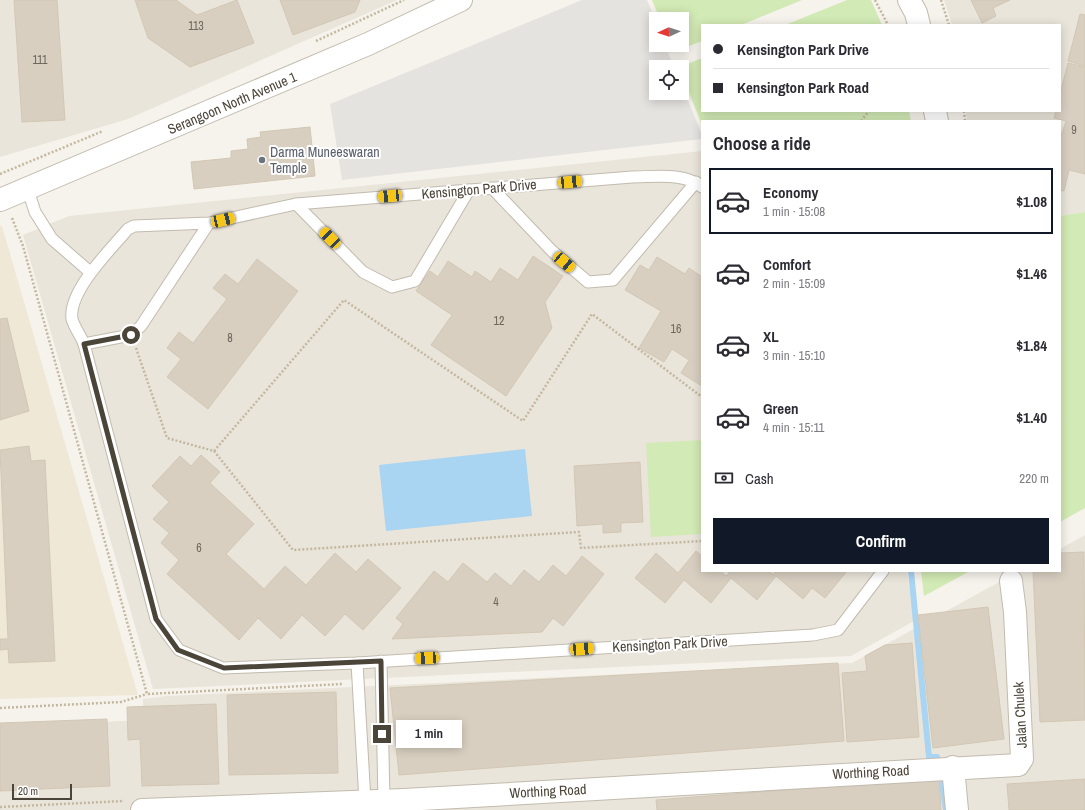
<!DOCTYPE html>
<html lang="en">
<head>
<meta charset="utf-8">
<style>
  body { margin:0; font-family:"Archivo Narrow",sans-serif; background:#f2f2f3; color:#2b2b33; height:100vh; display:flex; flex-direction:column; font-size:15px; white-space:nowrap }
  * { box-sizing:border-box; margin:0 }
  p { font-size:13px; color:#7c7c81 }
  .icon { flex:none; width:22px; height:22px; fill:none; stroke:currentColor; stroke-width:2; stroke-linecap:round; stroke-linejoin:round }
  .map { position:relative; flex:1; overflow:hidden }
  .drawer { position:absolute; left:701px; top:120px; width:360px; height:452px; display:flex; flex-direction:column; background:#fff; border-radius:0px; box-shadow:0 2px 10px #0003 }
  .drawer>* { flex:none }
  .guide { position:absolute; left:701px; top:24px; width:360px; height:88px; border-radius:0px; box-shadow:0 2px 10px #0003; display:grid; align-content:center; height:88px; padding:0 12px; background:#fff }
  .needle { width:26px; rotate:266deg }
  .tools { position:absolute; left:649px; top:12px; display:grid; gap:8px }
  .tools a { display:grid; place-items:center; width:40px; height:40px; border-radius:0px; background:#fff; box-shadow:0 2px 10px #0003; font-size:20px }
  .scale { position:absolute; left:12px; bottom:10px; width:60px; box-sizing:border-box; padding-left:4px; border:2px solid #4b4439; border-top:0; font-size:11px; line-height:14px; white-space:nowrap; color:#4b4439; -webkit-text-stroke:3px #fff; paint-order:stroke }
  .end { position:absolute; width:18px; height:18px; margin:-9px; border:5px solid #4b4439; background:#fff; box-shadow:0 0 0 2px #fff }
  .from { border-radius:50% }
  .bubble { position:absolute; height:28px; border-radius:0px; background:#fff; box-shadow:0 2px 10px #0003; font-size:13px; font-weight:800; line-height:28px; text-align:center }
  .car { position:absolute; width:12px; height:24px; margin:-12px -6px; border-radius:5px; box-shadow:0 0 3px 1px #0007; background:linear-gradient(#f5c518 24%,#345 0 40%,#f5c518 0 76%,#345 0 86%,#f5c518 0) }
  .guide b { display:flex; align-items:center; gap:14px; height:38px; font-size:15px }
  .guide b+b { border-top:1px solid #e1e1e2 }
  .guide i { width:10px; height:10px; background:#2b2b33 }
  ul { padding:0; list-style:none }
  li { display:flex; align-items:center; gap:12px; height:66px; margin:0 8px 6px; padding:0 4px; border:2px solid transparent; border-radius:0px }
  li div { flex:1 }
  li b { display:block; font-size:15px }
  li em { font-style:normal; font-weight:800 }
  li.selected { border-color:#111827 }
  li>.icon { width:36px; height:36px; stroke-width:1.5 }
  h2 { padding:0 12px; font-size:18px; line-height:48px }
  .pay { display:flex; align-items:center; gap:10px; height:44px; padding:0 12px; font-size:15px }
  .pay p { margin-inline-start:auto }
  .cta { display:flex; gap:8px; margin-top:auto; padding:8px 12px }
  .cta a { flex:1; height:46px; border-radius:0px; background:#111827; color:#fff; font-size:16px; font-weight:800; line-height:46px; text-align:center }
  .map>svg:first-child { display:block }
  .residential { fill:#eae5da }
  .education { fill:#efe8d6 }
  .green { fill:#d2eab5 }
  .parking { fill:#e5e3e0 }
  .water { fill:#a9d4f2 }
  .lines { fill:none; stroke-linecap:round; stroke-linejoin:round }
  .stream { stroke:#a9d4f2; stroke-width:6 }
  .building { fill:#d8cfc1; stroke:#d3c7b4 }
  .service-casing { stroke:#c2bbae; stroke-width:13 }
  .minor-casing { stroke:#c2bbae; stroke-width:24 }
  .path { stroke:#c4b79f; stroke-width:2.5; stroke-dasharray:2 2; stroke-linecap:butt }
  .service { stroke:#fff; stroke-width:11 }
  .minor { stroke:#fff; stroke-width:22 }
  .route { stroke:#4b4439; stroke-width:5 }
  .worship-dot { fill:#6b7280; stroke:#fff; stroke-width:1.5 }
  .labels { text-anchor:middle; stroke-width:4; stroke-linejoin:round; paint-order:stroke }
  .number-label { font-size:12px; fill:#6e675b }
  .street-label { font-size:14px; fill:#4b4439; stroke:#fff }
  .worship-label { font-size:14px; fill:#5b616d; stroke:#fff; text-anchor:start }
</style>
</head>
<body>
<div class="map">
<svg width="1085" height="810" viewBox="0 0 1085 810">
  <rect width="100%" height="100%" fill="#f6f3ec"/>
  <g class="residential">
    <polygon points="0,0 397,0 128,119 0,157"/>
    <polygon points="944,0 1085,0 1085,212 1060,216 1060,121 967,121 966,111 1060,111 1060,25 952,25"/>
    <polygon points="702,151 702,571 907,571 914,621 851,656 153,689 23,235 69,216"/>
    <polygon points="1085,535 1085,810 0,810 0,727 143,720 143,699 167,696 852,663 1019,571 1060,571 1060,549"/>
  </g>
  <polygon class="education" points="0,226 2,226 138,695 0,699"/>
  <g class="green">
    <polygon points="652,0 802,0 741,25 702,25 702,41 674,52 671,45 682,45 682,19 660,19"/>
    <polygon points="847,0 871,0 882,25 785,25"/>
    <polygon points="702,58 702,111 909,111 911,121 702,121 702,125 682,75 682,67 680,67"/>
    <polygon points="1085,212 1085,508 1060,522 1060,216"/>
    <polygon points="702,440 702,534 651,537 646,443"/>
    <polygon points="921,571 970,571 924,596"/>
  </g>
  <polygon class="parking" points="582,0 647,0 656,22 656,45 665,45 674,67 656,67 656,93 682,93 682,86 702,135 702,139 342,180 330,104"/>
  <polygon class="water" points="525,449 532,516 386,531 379,465"/>
  <g class="lines">
    <g class="stream">
      <polyline points="911,571 929,757 937,757"/>
      <polyline points="942,784 946,810"/>
    </g>
  </g>
  <g class="building">
    <polygon points="14,0 57,0 65,120 22,122"/>
    <polygon points="135,0 176,0 197,15 237,0 254,43 190,67 148,38"/>
    <polygon points="280,0 360,0 355,12 293,35"/>
    <polygon points="971,0 1010,0 993,8 996,16 982,23"/>
    <polygon points="1080,14 1085,15 1085,66 1068,61"/>
    <polygon points="1068,63 1085,67 1085,174 1069,170 1064,191 1060,190 1060,139 1066,121 1054,118 1056,111 1060,111 1060,94"/>
    <polygon points="310,127 315,176 194,189 191,162 231,158 231,151 248,149 247,139 261,137 260,132"/>
    <polygon points="533,256 563,276 545,302 552,328 506,396 431,345 452,315 416,291 430,271 438,277 448,261 472,277 475,271 491,282 500,268 518,280"/>
    <polygon points="657,257 685,274 689,268 702,277 702,386 681,373 689,360 672,349 664,362 639,348 661,311 625,290 640,265 649,270"/>
    <polygon points="257,259 298,291 208,409 167,377 181,359 167,348 179,332 193,343 227,299 213,288 225,274 238,284"/>
    <polygon points="7,318 29,411 0,420 0,319"/>
    <polygon points="29,446 31,461 45,460 55,661 9,663 8,649 0,650 0,639 8,639 0,450"/>
    <polygon points="201,455 220,472 210,483 254,524 226,554 264,589 285,566 306,585 335,553 356,572 368,559 401,588 363,630 345,614 325,636 302,615 281,639 258,618 239,640 167,574 179,560 161,543 169,533 153,519 169,502 152,486 180,456 191,466"/>
    <polygon points="640,462 643,522 621,523 621,532 603,533 603,524 577,526 574,466"/>
    <polygon points="696,551 702,556 702,571 720,571 726,576 731,571 769,571 773,575 776,571 847,571 825,598 812,588 803,599 776,576 757,600 731,578 711,603 684,580 665,603 635,578 656,553 678,573"/>
    <polygon points="1084,552 1085,720 1040,722 1033,571 1060,571 1060,553"/>
    <polygon points="582,556 604,574 563,626 553,618 542,632 392,639 403,624 396,618 434,571 448,582 463,563 487,582 495,573 511,586 524,570 539,582 553,565 566,576"/>
    <polygon points="988,607 1004,739 933,748 918,615"/>
    <polygon points="912,643 919,737 847,742 842,673 867,671 865,656 885,645"/>
    <polygon points="838,663 844,741 399,775 390,688"/>
    <polygon points="336,692 338,773 229,775 227,695"/>
    <polygon points="216,704 219,784 142,786 140,739 128,740 127,707"/>
    <polygon points="107,719 110,786 0,791 0,723"/>
    <polygon points="939,778 941,810 657,810 656,800"/>
    <polygon points="1085,779 1085,810 1009,810 1007,784"/>
  </g>
  <g class="lines">
    <defs>
      <g id="service">
        <polyline points="492,188 552,251 588,282 613,280 696,182"/>
        <polyline points="28,190 35,212 52,239 90,272"/>
        <polyline points="296,204 363,272 392,287 415,281 469,190"/>
        <path d="M209 223 141 326 131 335 84 344C81 336 74 327 72 319 68 291 111 249 128 229L134 226 209 223 296 204 632 177C654 177 684 172 702 187"/>
        <polyline points="84,344 156,619 179,650 223,668 357,663 813,635 838,630 883,571"/>
        <polyline points="381,661 384,800"/>
        <polyline points="357,663 365,801"/>
      </g>
      <g id="minor">
        <polyline points="909,0 916,13 919,25"/>
        <polyline points="935,111 937,121"/>
        <polyline points="0,200 368,44 461,0"/>
        <polyline points="953,767 957,810"/>
        <polyline points="142,810 404,800 1018,765 1022,759 1015,612 1011,581"/>
      </g>
    </defs>
    <use href="#service" class="service-casing"/>
    <use href="#minor" class="minor-casing"/>
    <g class="path">
      <polyline points="875,0 888,25"/>
      <polyline points="941,0 949,25"/>
      <polyline points="316,41 404,0"/>
      <polyline points="964,111 965,121"/>
      <polyline points="861,121 869,111"/>
      <polyline points="0,174 103,131"/>
      <polyline points="12,218 23,246 147,694 342,684"/>
      <polyline points="136,348 167,438 214,451 344,300 523,421 592,314 702,397"/>
      <polyline points="214,451 293,550 579,532 581,548 702,541"/>
      <polyline points="0,708 121,702 147,694"/>
      <polyline points="0,807 124,801"/>
    </g>
    <use href="#service" class="service"/>
    <use href="#minor" class="minor"/>
  </g>
  <g class="lines">
    <polyline class="route" points="131,335 84,344 156,619 178,650 224,668 381,661 382,734"/>
  </g>
  <circle class="worship-dot" cx="262" cy="160" r="4"/>
  <g class="labels">
    <g class="number-label">
      <text x="196" y="30">113</text>
      <text x="40" y="64">111</text>
      <text x="1074" y="134">9</text>
      <text x="499" y="325">12</text>
      <text x="676" y="333">16</text>
      <text x="230" y="342">8</text>
      <text x="199" y="552">6</text>
      <text x="496" y="606">4</text>
    </g>
    <g class="street-label">
      <text transform="translate(232 103) rotate(-23)" y="5">Serangoon North Avenue 1</text>
      <text transform="translate(479 189) rotate(-5)" y="5">Kensington Park Drive</text>
      <text transform="translate(670 644) rotate(-3)" y="5">Kensington Park Drive</text>
      <text transform="translate(1020 715) rotate(-93)" y="5">Jalan Chulek</text>
      <text transform="translate(871 772) rotate(-3)" y="5">Worthing Road</text>
      <text transform="translate(548 791) rotate(-3)" y="5">Worthing Road</text>
    </g>
    <g class="worship-label">
      <text x="270" y="157">Darma Muneeswaran<tspan x="270" dy="16">Temple</tspan></text>
    </g>
  </g>
</svg>
<div class="tools">
<a><svg class="needle" viewBox="-14 -14 28 28"><path d="M0-13l5 13h-10z" fill="#e53935"/><path d="M0 13l5-13h-10z" fill="#7c7c81"/></svg></a>
<a><svg class="icon" aria-label="locate" viewBox="0 0 24 24"><circle cx="12" cy="12" r="6"/><path d="M12 2v4M12 18v4M2 12h4M18 12h4"/></svg></a>
</div>
<div class="scale">20 m</div>
<i class="end from" style="left:131px;top:335px"></i>
<i class="end" style="left:382px;top:734px"></i>
<div class="bubble" style="left:396px;top:720px;width:66px">1 min</div>
<i class="car" style="left:570px;top:182px;rotate:85deg"></i>
<i class="car" style="left:390px;top:196px;rotate:265deg"></i>
<i class="car" style="left:223px;top:220px;rotate:77deg"></i>
<i class="car" style="left:330px;top:238px;rotate:315deg"></i>
<i class="car" style="left:564px;top:262px;rotate:130deg"></i>
<i class="car" style="left:582px;top:649px;rotate:86deg"></i>
<i class="car" style="left:427px;top:658px;rotate:267deg"></i>
<div class="guide">
<b><i class="from"></i>Kensington Park Drive</b>
<b><i></i>Kensington Park Road</b>
</div>
<section class="drawer">
<h2>Choose a ride</h2>
<ul>
<li class="selected"><svg class="icon" aria-label="car" viewBox="0 0 24 24"><path d="M5 17H2v-5l4-1 3-4h7l3 4 3 1v5h-3M9 17h6M6 11h13"/><circle cx="7" cy="17" r="2"/><circle cx="17" cy="17" r="2"/></svg><div><b>Economy</b><p>1 min · 15:08</p></div><em>$1.08</em></li>
<li><svg class="icon" aria-label="car" viewBox="0 0 24 24"><path d="M5 17H2v-5l4-1 3-4h7l3 4 3 1v5h-3M9 17h6M6 11h13"/><circle cx="7" cy="17" r="2"/><circle cx="17" cy="17" r="2"/></svg><div><b>Comfort</b><p>2 min · 15:09</p></div><em>$1.46</em></li>
<li><svg class="icon" aria-label="car" viewBox="0 0 24 24"><path d="M5 17H2v-5l4-1 3-4h7l3 4 3 1v5h-3M9 17h6M6 11h13"/><circle cx="7" cy="17" r="2"/><circle cx="17" cy="17" r="2"/></svg><div><b>XL</b><p>3 min · 15:10</p></div><em>$1.84</em></li>
<li><svg class="icon" aria-label="car" viewBox="0 0 24 24"><path d="M5 17H2v-5l4-1 3-4h7l3 4 3 1v5h-3M9 17h6M6 11h13"/><circle cx="7" cy="17" r="2"/><circle cx="17" cy="17" r="2"/></svg><div><b>Green</b><p>4 min · 15:11</p></div><em>$1.40</em></li>
</ul>
<div class="pay"><svg class="icon" aria-label="cash" viewBox="0 0 24 24"><path d="M3 7h18v10H3z"/><circle cx="12" cy="12" r="2"/></svg>Cash<p>220 m</p></div>
<div class="cta"><a>Confirm</a></div>
</section>
</div>
</body>
</html>
